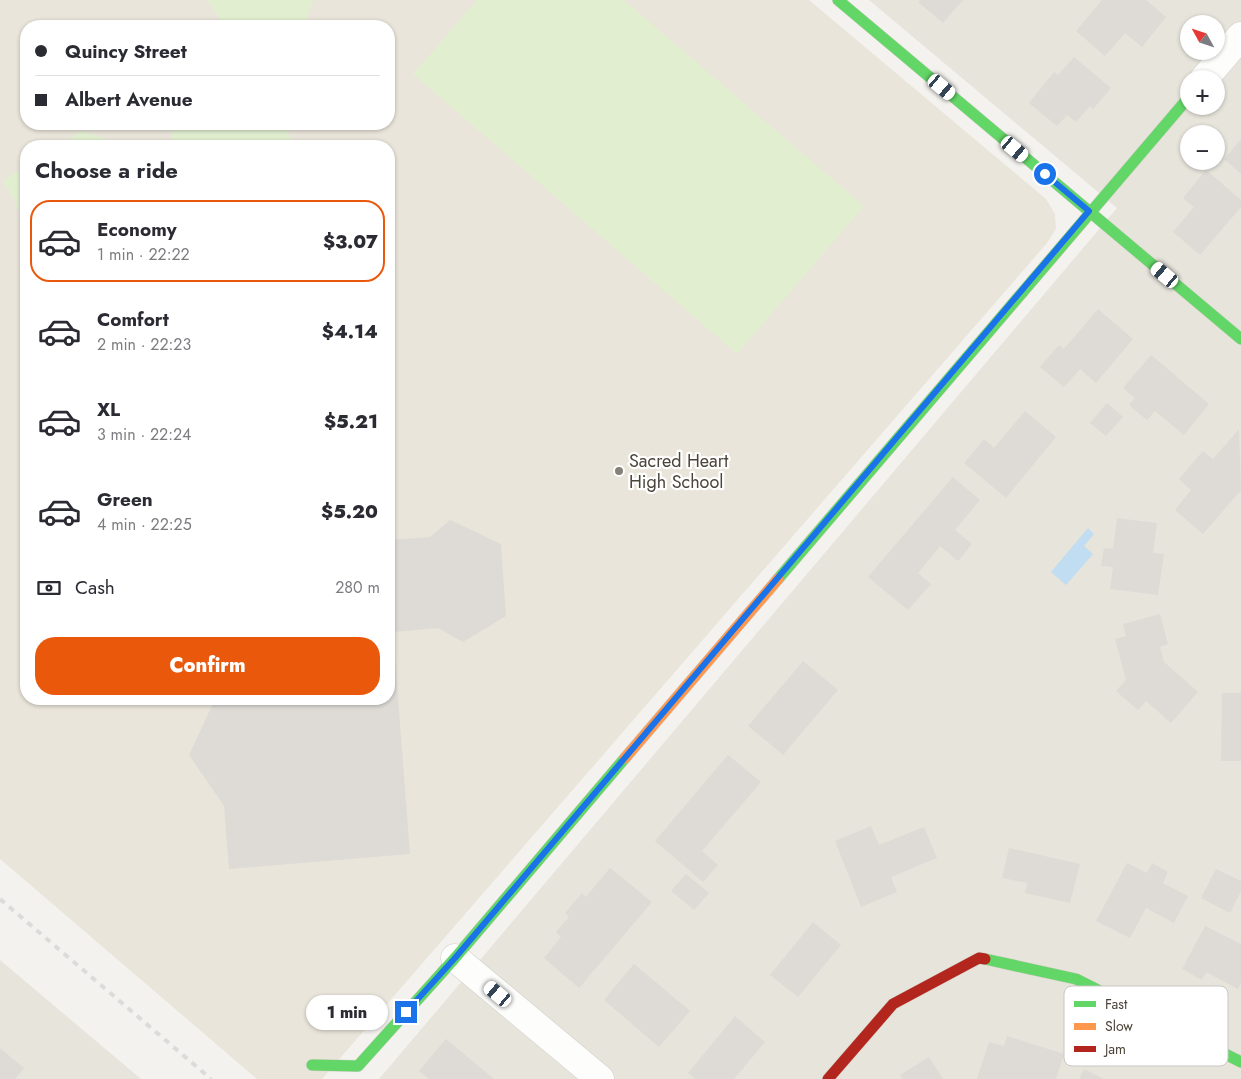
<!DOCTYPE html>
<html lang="en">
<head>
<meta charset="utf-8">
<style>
  body { margin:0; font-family:Jost,sans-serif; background:#f2f2f3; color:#2b2b33; height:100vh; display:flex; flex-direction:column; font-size:19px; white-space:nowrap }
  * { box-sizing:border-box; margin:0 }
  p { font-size:16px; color:#7c7c81 }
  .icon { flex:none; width:28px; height:28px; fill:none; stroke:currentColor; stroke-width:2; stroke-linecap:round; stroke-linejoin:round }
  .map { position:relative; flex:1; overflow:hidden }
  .panel { position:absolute; left:20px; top:140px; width:375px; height:565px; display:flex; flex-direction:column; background:#fff; border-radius:20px; box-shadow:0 1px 4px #0004 }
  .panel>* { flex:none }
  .top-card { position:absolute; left:20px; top:20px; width:375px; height:110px; border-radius:20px; box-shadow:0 1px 4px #0004; display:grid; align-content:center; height:110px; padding:0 15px; background:#fff }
  .needle { width:32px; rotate:310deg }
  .buttons { position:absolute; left:1180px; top:15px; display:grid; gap:10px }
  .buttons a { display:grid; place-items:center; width:45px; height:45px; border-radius:50%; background:#fff; box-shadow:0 1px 4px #0004; font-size:25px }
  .end { position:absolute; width:22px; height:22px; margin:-11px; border:6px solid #1a73e8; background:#fff; box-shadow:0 0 0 2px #fff }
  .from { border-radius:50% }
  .bubble { position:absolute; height:35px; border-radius:18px; background:#fff; box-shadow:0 1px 4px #0004; font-size:16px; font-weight:800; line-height:35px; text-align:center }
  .car { position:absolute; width:15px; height:30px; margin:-15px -8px; border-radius:6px; box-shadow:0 0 4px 1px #0007; background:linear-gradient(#fff 24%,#345 0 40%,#fff 0 76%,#345 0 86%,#fff 0) }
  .top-card b { display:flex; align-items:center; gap:18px; height:48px; font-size:19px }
  .top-card b+b { border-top:1px solid #e1e1e2 }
  .top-card i { width:12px; height:12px; background:#2b2b33 }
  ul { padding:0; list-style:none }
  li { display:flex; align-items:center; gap:15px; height:82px; margin:0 10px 8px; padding:0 5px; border:2px solid transparent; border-radius:20px }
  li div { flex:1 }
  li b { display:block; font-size:19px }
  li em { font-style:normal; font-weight:800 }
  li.active { border-color:#ea580c }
  li>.icon { width:45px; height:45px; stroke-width:1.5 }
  h2 { padding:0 15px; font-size:22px; line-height:60px }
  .pay { display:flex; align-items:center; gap:12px; height:55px; padding:0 15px; font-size:19px }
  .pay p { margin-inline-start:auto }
  .button { display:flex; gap:10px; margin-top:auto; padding:10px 15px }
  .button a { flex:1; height:58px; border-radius:20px; background:#ea580c; color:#fff; font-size:20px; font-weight:800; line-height:58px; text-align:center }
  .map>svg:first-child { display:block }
  .residential { fill:#e7e4dc; fill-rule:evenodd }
  .education { fill:#eae5da; fill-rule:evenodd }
  .green { fill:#e1eecf }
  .water { fill:#c0ddf1 }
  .building { fill:#dedbd6 }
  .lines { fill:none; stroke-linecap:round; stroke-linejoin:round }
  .street-casing { stroke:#d2d0cb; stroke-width:29 }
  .fast-casing { stroke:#d3cfc5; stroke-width:12 }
  .slow-casing { stroke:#d3cfc5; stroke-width:12 }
  .jam-casing { stroke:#d3cfc5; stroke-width:12 }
  .street { stroke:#fdfdfc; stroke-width:28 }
  .fast { stroke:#63d668; stroke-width:11 }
  .slow { stroke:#ff974d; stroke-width:11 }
  .jam { stroke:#b3261e; stroke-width:11 }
  .rail { stroke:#dbdbda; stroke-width:4; stroke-dasharray:6 6; stroke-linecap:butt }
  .route { stroke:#1a73e8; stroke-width:6 }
  .poi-dot { fill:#868178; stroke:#fff; stroke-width:2 }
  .labels { text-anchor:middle; stroke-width:4.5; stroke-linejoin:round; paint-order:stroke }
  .poi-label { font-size:18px; fill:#4b4439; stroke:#fff; text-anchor:start }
  .key { fill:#fff; stroke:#c9c7c4; stroke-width:1 }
  .key-label { font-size:14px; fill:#4b4439 }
</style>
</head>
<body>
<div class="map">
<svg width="1241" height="1079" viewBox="0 0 1241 1079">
  <rect width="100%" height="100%" fill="#f4f2ee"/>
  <g class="residential">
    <path d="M869 0H1241V1079H379L1117 208ZM1189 24H1216V51H1189ZM1189 79H1216V106H1189ZM1189 134H1216V161H1189Z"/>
    <polygon points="0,960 141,1079 0,1079"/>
  </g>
  <path class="education" d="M0 0H809L1046 199 1055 214 1056 229 1047 243 322 1079H257L0 859ZM26 26H389V124H26ZM26 146H389V699H26Z"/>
  <g class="green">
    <polygon points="208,0 314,0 306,20 222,24"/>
    <polygon points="477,0 624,0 864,206 737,354 413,74"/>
    <polygon points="170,124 286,124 292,146 173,146"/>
    <polygon points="82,131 107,139 111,146 58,146"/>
    <polygon points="26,166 26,224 3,180"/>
  </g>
  <polygon class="water" points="1088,528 1094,534 1084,546 1093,554 1066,585 1051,572"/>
  <g class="building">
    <polygon points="920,0 963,0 943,23 918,2"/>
    <polygon points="1102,0 1146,0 1166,17 1142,47 1125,33 1105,56 1076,31"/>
    <polygon points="1074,57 1111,88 1093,109 1090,106 1076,122 1067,115 1057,126 1029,103 1054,72 1058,75"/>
    <polygon points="1241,139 1241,174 1224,159"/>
    <polygon points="1206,170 1241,200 1241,207 1200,255 1173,232 1194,207 1183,198"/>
    <polygon points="1098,309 1133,339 1096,383 1080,369 1064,387 1040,367 1059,345 1064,349"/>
    <polygon points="1151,355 1209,404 1184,435 1155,411 1147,420 1129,405 1135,398 1123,388"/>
    <polygon points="1107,403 1123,417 1106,436 1090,423"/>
    <polygon points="1025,411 1056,437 1006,498 964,463 984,439 994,448"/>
    <polygon points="1239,429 1241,490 1203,534 1175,510 1191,490 1179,479 1203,451 1213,459"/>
    <polygon points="953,477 980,500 955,530 972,544 958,561 940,546 918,573 931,584 908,610 868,577"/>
    <polygon points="1117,518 1157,523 1153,553 1164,554 1158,595 1110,589 1113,567 1101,566 1104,548 1113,549"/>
    <polygon points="450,520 501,544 506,616 463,642 438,628 393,632 410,854 229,869 224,806 189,755 215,699 389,699 389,540 430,537"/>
    <polygon points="1160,614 1168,644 1160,647 1164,662 1198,692 1171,723 1146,701 1138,710 1116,691 1126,680 1115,639 1126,636 1123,624"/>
    <polygon points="803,661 838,690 783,755 748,726"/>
    <polygon points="1222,693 1241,693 1241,761 1221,761"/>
    <polygon points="728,755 761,782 702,851 718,865 703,882 655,841"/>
    <polygon points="871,826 879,845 924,827 937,858 891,877 897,892 861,907 835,841"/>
    <polygon points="1009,848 1080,864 1070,903 1025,893 1027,883 1002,878"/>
    <polygon points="1127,863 1147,873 1152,863 1168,872 1163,883 1188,896 1174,923 1146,908 1130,938 1096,921"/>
    <polygon points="610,868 652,902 579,988 544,958 561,937 556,932 569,917 565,913 582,893 586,897"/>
    <polygon points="1216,869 1241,881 1241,891 1230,913 1201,898"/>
    <polygon points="686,874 709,893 694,910 671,891"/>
    <polygon points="813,922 841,945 798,997 770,975"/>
    <polygon points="1205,926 1241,944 1241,983 1238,989 1206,972 1202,980 1182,969"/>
    <polygon points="634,964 690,1011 659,1047 604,1000"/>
    <polygon points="735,1016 765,1042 734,1079 695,1079 688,1073"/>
    <polygon points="1007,1036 1064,1054 1056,1079 977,1079 989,1042 1004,1046"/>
    <polygon points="446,1039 494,1079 429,1079 419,1071"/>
    <polygon points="0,1048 24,1068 15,1079 0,1079"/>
    <polygon points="929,1057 943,1079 903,1079 900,1075"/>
    <polygon points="1084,1069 1104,1079 1079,1079"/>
  </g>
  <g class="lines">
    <defs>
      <g id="street">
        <polyline points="1204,79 1241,36"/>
        <polyline points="455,958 600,1079"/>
      </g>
      <g id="fast">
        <polyline points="838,0 1241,339"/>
        <polyline points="778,579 1189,97"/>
        <polyline points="985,959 1076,979 1241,1062"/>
        <polyline points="312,1065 358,1066 455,958 625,758"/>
      </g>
      <polyline id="slow" points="625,758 778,579"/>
      <polyline id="jam" points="828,1079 893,1004 979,958 985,959"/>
    </defs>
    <use href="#street" class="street-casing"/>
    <use href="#fast" class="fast-casing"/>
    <use href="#slow" class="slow-casing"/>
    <use href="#jam" class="jam-casing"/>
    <use href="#street" class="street"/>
    <use href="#fast" class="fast"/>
    <use href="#slow" class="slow"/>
    <use href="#jam" class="jam"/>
    <polyline class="rail" points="0,899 211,1079"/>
  </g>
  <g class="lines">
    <polyline class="route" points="406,1012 455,958 1089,211 1045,174"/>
  </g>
  <circle class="poi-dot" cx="619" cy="471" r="5"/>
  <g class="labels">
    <g class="poi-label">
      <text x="629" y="467">Sacred Heart<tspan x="629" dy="21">High School</tspan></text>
    </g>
  </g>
  <rect x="1064" y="986" width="164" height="80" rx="8" class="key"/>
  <rect x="1074" y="1001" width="22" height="6" fill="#63d668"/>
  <rect x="1074" y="1023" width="22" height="7" fill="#ff974d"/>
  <rect x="1074" y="1046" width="22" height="6" fill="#b3261e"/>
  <g class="key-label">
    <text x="1105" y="1009">Fast</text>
    <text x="1105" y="1031">Slow</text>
    <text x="1105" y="1054">Jam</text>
  </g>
</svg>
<div class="buttons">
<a><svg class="needle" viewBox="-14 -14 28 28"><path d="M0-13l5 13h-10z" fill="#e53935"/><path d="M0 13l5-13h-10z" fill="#7c7c81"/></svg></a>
<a>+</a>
<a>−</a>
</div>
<i class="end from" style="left:1045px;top:174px"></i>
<i class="end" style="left:406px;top:1012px"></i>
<div class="bubble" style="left:306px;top:995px;width:82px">1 min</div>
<i class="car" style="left:942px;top:87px;rotate:130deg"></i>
<i class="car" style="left:1015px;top:149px;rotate:130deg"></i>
<i class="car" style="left:1165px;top:275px;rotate:310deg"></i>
<i class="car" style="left:498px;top:994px;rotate:310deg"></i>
<div class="top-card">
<b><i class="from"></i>Quincy Street</b>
<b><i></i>Albert Avenue</b>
</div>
<section class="panel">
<h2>Choose a ride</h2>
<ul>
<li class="active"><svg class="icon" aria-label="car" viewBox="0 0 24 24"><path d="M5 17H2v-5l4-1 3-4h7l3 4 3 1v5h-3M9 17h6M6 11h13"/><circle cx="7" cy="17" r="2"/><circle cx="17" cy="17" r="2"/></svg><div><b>Economy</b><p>1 min · 22:22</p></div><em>$3.07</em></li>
<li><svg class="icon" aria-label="car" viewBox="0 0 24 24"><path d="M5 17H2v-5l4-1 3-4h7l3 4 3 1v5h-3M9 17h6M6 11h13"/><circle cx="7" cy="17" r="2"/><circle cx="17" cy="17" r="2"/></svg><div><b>Comfort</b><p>2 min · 22:23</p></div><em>$4.14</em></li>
<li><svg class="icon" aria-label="car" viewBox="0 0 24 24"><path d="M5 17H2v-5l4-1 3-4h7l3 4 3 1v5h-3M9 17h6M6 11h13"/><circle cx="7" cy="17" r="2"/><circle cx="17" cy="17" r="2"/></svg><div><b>XL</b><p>3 min · 22:24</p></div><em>$5.21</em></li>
<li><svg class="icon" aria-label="car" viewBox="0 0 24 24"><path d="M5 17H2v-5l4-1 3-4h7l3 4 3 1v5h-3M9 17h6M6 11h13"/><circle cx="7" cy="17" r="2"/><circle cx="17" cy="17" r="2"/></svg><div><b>Green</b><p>4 min · 22:25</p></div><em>$5.20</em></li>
</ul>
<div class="pay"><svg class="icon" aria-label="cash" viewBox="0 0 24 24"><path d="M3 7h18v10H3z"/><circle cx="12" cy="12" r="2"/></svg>Cash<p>280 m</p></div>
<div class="button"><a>Confirm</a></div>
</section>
</div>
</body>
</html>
